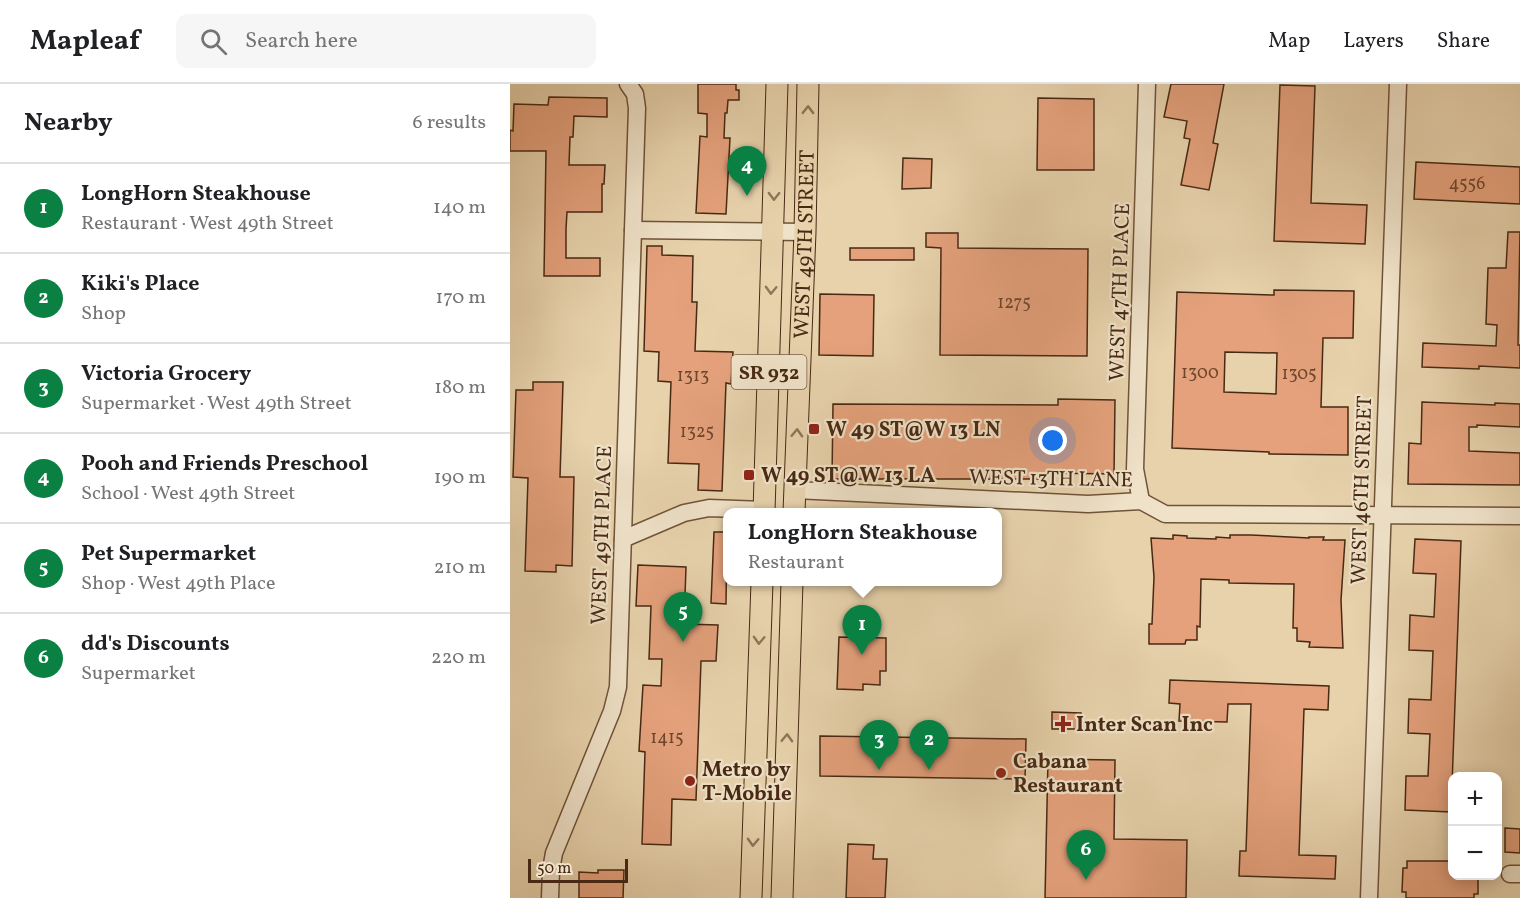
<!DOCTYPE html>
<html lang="en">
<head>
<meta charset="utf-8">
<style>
  body { margin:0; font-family:Vollkorn,serif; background:#f6f6f6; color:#202124 }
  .controls { position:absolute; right:18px; bottom:18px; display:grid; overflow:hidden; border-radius:12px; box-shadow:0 3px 15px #0003 }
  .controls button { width:54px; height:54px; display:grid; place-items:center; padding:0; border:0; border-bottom:2px solid #e0e0e0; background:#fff; color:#202124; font:30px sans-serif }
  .scale { position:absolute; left:18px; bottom:15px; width:100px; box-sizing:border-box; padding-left:6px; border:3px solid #482913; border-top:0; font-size:16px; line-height:21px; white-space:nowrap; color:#482913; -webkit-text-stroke:4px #efe2c9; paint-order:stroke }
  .you { position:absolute; left:543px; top:357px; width:21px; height:21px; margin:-15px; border:4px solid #fff; border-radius:50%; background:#1a73e8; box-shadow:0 0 0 9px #1a73e833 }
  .badge { display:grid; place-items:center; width:39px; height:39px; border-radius:50%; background:#0b8043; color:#fff; font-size:20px; font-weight:700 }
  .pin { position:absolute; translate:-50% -50px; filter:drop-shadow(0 2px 3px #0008) }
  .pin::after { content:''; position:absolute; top:32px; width:21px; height:18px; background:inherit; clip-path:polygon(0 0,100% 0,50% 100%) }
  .popup { position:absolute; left:213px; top:424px; width:279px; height:78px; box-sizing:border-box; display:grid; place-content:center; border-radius:12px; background:#fff; filter:drop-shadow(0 2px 4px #0005); font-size:20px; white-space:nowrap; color:#757577 }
  .popup b { font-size:22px; color:#202124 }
  .popup::after { content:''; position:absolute; left:50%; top:100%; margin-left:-12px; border:12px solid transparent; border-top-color:#fff }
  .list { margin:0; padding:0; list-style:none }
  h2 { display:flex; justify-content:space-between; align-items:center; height:78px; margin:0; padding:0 24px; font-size:26px }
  h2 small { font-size:20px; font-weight:400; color:#757577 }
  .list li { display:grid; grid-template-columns:39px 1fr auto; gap:18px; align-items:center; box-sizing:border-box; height:90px; padding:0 24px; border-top:2px solid #e0e0e0 }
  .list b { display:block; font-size:22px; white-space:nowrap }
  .list p { margin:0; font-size:20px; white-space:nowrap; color:#757577 }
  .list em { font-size:20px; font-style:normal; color:#757577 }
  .icon { flex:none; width:33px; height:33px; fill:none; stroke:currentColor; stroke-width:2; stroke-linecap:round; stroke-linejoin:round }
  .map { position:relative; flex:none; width:1010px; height:814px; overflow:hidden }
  header { display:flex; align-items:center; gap:36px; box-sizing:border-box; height:84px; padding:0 30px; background:#fff; border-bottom:2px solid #e0e0e0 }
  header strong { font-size:28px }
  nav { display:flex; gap:33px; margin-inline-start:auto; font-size:21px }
  .search { width:420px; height:54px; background:#f6f6f6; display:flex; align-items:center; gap:15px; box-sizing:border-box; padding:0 21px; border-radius:12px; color:#757577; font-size:22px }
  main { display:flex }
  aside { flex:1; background:#fff }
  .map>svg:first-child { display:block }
</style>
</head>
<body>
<header>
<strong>Mapleaf</strong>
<div class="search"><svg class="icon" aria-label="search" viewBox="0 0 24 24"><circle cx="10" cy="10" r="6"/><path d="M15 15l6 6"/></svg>Search here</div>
<nav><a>Map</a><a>Layers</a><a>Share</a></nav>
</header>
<main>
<aside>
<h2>Nearby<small>6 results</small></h2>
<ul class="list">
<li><span class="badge">1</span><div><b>LongHorn Steakhouse</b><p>Restaurant · West 49th Street</p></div><em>140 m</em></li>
<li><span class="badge">2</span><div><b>Kiki's Place</b><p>Shop</p></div><em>170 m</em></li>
<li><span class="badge">3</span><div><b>Victoria Grocery</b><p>Supermarket · West 49th Street</p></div><em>180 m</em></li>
<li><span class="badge">4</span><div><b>Pooh and Friends Preschool</b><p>School · West 49th Street</p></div><em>190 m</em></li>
<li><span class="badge">5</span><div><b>Pet Supermarket</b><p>Shop · West 49th Place</p></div><em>210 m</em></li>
<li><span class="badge">6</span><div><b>dd's Discounts</b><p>Supermarket</p></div><em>220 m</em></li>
</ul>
</aside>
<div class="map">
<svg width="1010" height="814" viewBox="0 0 1010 814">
  <rect width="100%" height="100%" fill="#e7d2ac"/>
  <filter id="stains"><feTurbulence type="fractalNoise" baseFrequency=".00333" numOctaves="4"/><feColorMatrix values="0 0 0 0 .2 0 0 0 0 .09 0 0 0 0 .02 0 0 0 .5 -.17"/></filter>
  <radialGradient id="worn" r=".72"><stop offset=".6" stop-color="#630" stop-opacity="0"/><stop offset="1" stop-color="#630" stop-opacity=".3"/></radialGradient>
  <g fill="#e4a17c" stroke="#482913" stroke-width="1.5" fill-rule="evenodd">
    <polygon points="188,0 226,0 226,6 229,6 229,16 218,16 217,29 215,29 214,54 220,54 216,130 186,129 190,52 197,53 197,30 188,29"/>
    <polygon points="661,0 714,0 703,59 708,60 699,106 671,101 680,55 674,54 677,37 654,33"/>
    <polygon points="770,1 805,2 801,119 857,121 855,160 764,157"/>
    <polygon points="39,13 97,14 97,33 64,32 63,53 60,53 59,81 95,81 94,100 92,100 92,128 57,128 56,145 56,174 90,174 90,192 34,192 36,67 0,67 0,46 3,47 4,20 38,21"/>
    <polygon points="528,14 584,15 584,86 527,86"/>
    <polygon points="393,74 422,75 421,104 392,105"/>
    <polygon points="906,78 1010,83 1010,120 904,115"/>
    <polygon points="998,148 1010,148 1008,261 1010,261 1010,284 969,282 969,285 912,283 913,259 986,262 987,241 976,240 978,184 996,184"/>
    <polygon points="416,149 448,149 448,164 578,165 577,272 430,271 431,164 416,163"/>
    <polygon points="137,162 152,162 152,171 183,172 182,218 187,218 185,267 223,268 221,300 216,299 212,407 188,406 189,380 158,379 161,298 148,297 149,268 134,267"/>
    <rect x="340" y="164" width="64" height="12"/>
    <path d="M764 206 844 207 843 254H813L811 323H838V371L759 370V368L662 364 667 208 764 211ZM715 268 767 269 766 310 714 308Z"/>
    <polygon points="310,210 364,211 363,272 309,271"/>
    <polygon points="23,298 53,298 50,393 64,393 62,482 46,481 46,488 15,487 18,394 3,393 6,306 23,306"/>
    <polygon points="548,315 605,316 604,390 535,389 535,395 322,395 323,320 548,321"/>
    <polygon points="912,318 985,321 985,319 1010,320 1010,343 967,341 967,343 959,343 959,367 1010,369 1010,401 898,400 899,359 911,360"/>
    <polygon points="204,448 217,448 216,520 201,519"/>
    <polygon points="663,451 677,452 677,454 706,455 706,453 720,454 720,451 741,451 799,454 799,453 814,453 813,456 835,456 831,516 833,564 799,563 800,558 787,557 787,544 783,544 784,500 719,499 719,496 691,495 690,543 687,542 687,556 676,556 675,560 639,560 639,540 642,540 644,493 641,454 663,455"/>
    <polygon points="905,455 951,457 941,728 895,726 896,692 918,692 920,650 898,649 899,615 921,616 923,567 899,566 900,531 924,533 926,490 903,489"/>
    <polygon points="128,481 176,483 174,540 208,541 206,577 191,577 186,716 162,715 161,761 132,760 135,668 129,667 133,601 151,602 152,575 139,575 141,522 126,522"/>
    <polygon points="329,553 376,554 376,587 370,587 370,601 353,600 353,606 327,605"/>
    <polygon points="660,596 819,602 818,626 794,625 789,771 826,772 825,795 729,792 730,767 736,767 741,620 718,620 717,638 669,637 670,620 659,619"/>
    <polygon points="542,628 571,629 570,645 542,645"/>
    <polygon points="310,652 516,655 515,695 310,692"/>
    <polygon points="538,675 605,676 604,755 677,756 676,814 535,814"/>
    <polygon points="995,744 1010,745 1010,769 995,768"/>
    <polygon points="338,760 364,761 363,775 377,775 375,814 336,814"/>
    <polygon points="897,777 940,777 942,779 942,792 968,792 968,810 964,810 964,814 896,814 896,808 892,808 893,784 897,784"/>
    <polygon points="88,786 114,786 113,814 69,814 69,788 88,789"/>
  </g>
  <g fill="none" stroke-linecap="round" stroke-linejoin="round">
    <g stroke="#705339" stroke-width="19">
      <g id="minor">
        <polyline points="123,146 295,148"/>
        <polyline points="285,406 578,420 631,417 655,430 1010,432"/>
        <polyline points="631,417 625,385 637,0"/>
        <polyline points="113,455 174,429 199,424 254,426"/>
        <polyline points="1000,790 1010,790"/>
        <polyline points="40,814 41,786 44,769 102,627 108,603 127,24 125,10 118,0"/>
        <polyline points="859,814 888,0"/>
      </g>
    </g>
    <g stroke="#482913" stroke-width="23">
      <g id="major">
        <polyline points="254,428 267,0"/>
        <path id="s1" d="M284 428 295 148 298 0"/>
        <polyline points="241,814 252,498"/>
        <polyline points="272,814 282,498"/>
      </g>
    </g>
    <use href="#minor" stroke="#efe2c9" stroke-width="16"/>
    <use href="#major" stroke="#e7d2ac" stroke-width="21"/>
  </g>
  <defs><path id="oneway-chevron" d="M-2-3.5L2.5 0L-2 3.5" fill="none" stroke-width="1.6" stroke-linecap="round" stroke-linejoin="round" transform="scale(1.5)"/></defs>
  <g stroke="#907558">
    <use href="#oneway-chevron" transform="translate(298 26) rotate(-89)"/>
    <use href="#oneway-chevron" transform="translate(264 112) rotate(91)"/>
    <use href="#oneway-chevron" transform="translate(261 206) rotate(92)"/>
    <use href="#oneway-chevron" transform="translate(287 349) rotate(-88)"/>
    <use href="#oneway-chevron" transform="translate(249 556) rotate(92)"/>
    <use href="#oneway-chevron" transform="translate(277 654) rotate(-88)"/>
    <use href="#oneway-chevron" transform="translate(243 758) rotate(92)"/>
  </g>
  <g fill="#8f2418" stroke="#efe2c9" stroke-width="2">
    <rect x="298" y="339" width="12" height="12" rx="3"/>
    <rect x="233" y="385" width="12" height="12" rx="3"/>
    <path d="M550 631h6v6h6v6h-6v6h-6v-6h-6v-6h6z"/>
    <circle cx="491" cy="689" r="6"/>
    <circle cx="180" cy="697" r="6"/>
  </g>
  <g text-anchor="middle" stroke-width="4.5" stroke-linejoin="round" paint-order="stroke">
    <g font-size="18" fill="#6f472d">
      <text x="957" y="105">4556</text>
      <text x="504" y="224">1275</text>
      <text x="690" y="294">1300</text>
      <text x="789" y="295">1305</text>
      <text x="183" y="297">1313</text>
      <text x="187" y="353">1325</text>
      <text x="157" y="659">1415</text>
    </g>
    <rect fill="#efe2c9" stroke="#7a604a" stroke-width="1.5" x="221.5" y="271" width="75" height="34" rx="4.5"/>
    <g font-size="20" font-weight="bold" fill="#482913">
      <text x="259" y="295">SR 932</text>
    </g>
    <g font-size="21" fill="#482913" stroke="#efe2c9">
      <text dy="7" stroke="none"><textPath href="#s1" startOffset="268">WEST 49TH STREET</textPath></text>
      <text transform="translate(609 208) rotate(-88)" y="7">WEST 47TH PLACE</text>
      <text transform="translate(541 394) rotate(1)" y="7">WEST 13TH LANE</text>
      <text transform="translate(851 406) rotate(-88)" y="7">WEST 46TH STREET</text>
      <text transform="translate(91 451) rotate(-88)" y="7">WEST 49TH PLACE</text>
    </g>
    <g font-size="21" font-weight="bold" fill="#482913" stroke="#efe2c9" text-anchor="start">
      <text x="316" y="352">W 49 ST@W 13 LN</text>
      <text x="251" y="398">W 49 ST@W 13 LA</text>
      <text x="566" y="647">Inter Scan Inc</text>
      <text x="503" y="684">Cabana<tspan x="503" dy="24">Restaurant</tspan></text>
      <text x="192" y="692">Metro by<tspan x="192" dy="24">T-Mobile</tspan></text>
    </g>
  </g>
  <rect width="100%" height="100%" filter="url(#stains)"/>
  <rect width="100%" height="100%" fill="url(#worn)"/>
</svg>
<div class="controls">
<button>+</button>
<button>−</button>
</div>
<div class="scale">50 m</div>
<div class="you"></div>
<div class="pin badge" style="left:352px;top:571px">1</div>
<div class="popup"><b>LongHorn Steakhouse</b>Restaurant</div>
<div class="pin badge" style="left:419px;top:686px">2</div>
<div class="pin badge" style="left:369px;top:686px">3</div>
<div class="pin badge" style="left:237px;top:112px">4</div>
<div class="pin badge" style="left:173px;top:558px">5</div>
<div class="pin badge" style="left:576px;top:796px">6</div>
</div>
</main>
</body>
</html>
